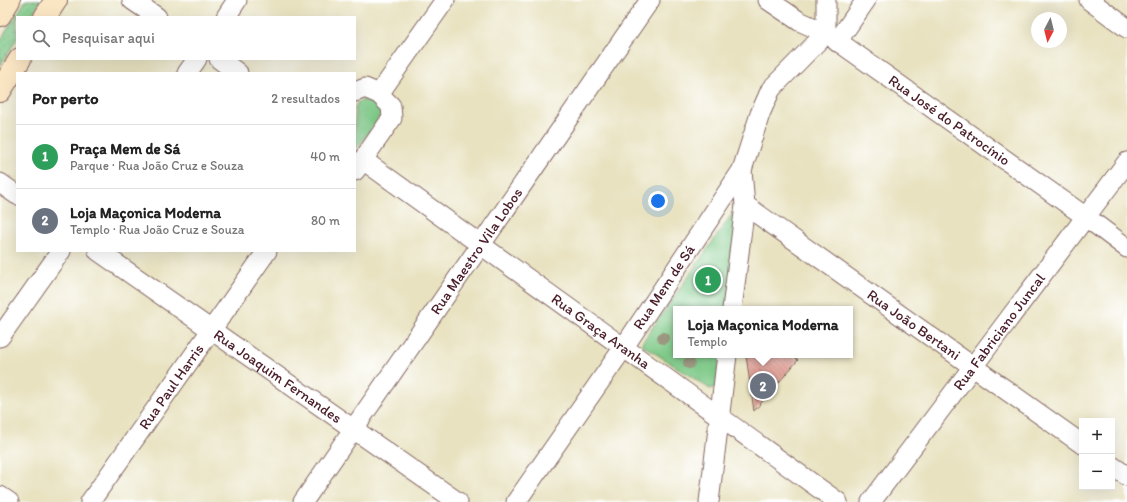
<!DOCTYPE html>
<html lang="pt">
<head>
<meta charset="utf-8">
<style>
  body { margin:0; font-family:Itim,sans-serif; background:#f2f2f2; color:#222 }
  .controls { position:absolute; right:12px; bottom:12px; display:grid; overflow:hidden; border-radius:0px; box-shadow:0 4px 16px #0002 }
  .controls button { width:36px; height:36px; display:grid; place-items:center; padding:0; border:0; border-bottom:1px solid #e0e0e0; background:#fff; color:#222; font:20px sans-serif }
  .compass { position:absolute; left:1031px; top:12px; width:36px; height:36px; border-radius:50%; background:#fff; box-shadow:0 4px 16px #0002; rotate:187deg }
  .you { position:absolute; left:658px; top:201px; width:14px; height:14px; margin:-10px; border:3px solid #fff; border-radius:50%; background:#1a73e8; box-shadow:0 0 0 6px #1a73e833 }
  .badge { display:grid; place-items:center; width:26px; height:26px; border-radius:50%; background:#ea580c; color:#fff; font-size:13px; font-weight:700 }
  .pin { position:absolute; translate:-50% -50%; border:2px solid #fff; box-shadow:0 1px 4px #0006 }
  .popup { position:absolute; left:673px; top:306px; width:180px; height:52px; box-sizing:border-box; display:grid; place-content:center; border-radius:0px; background:#fff; filter:drop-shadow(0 1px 3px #0005); font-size:13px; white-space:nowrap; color:#767676 }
  .popup b { font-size:15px; color:#222 }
  .popup::after { content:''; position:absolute; left:50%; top:100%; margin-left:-8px; border:8px solid transparent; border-top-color:#fff }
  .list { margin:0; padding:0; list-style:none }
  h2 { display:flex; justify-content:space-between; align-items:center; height:52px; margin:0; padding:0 16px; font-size:17px }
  h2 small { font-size:13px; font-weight:400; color:#767676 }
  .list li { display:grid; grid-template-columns:26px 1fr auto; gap:12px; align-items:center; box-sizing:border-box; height:64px; padding:0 16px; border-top:1px solid #e0e0e0 }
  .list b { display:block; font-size:15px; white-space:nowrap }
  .list p { margin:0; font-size:13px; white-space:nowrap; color:#767676 }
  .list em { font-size:13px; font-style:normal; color:#767676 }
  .icon { flex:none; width:22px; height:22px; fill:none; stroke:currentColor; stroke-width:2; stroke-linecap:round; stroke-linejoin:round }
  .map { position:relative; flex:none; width:1127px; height:502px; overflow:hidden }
  .search { position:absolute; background:#fff; box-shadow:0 4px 16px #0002; left:16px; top:16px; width:340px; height:44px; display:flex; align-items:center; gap:10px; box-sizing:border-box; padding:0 14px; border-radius:0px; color:#767676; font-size:15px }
  .panel { position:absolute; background:#fff; box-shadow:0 4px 16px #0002; left:16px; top:72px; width:340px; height:180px; border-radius:0px }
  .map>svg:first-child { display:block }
</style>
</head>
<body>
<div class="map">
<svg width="1127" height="502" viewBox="0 0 1127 502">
  <defs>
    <pattern id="grass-dots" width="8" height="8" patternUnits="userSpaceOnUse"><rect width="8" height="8" fill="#7dc886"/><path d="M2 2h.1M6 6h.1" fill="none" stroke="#6eab74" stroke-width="1.8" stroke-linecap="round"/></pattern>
    <pattern id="building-back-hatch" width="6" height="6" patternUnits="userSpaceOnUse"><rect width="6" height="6" fill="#e1a298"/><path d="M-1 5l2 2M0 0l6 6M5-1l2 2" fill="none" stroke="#b8837c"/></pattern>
  </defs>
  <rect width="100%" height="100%" fill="#fff"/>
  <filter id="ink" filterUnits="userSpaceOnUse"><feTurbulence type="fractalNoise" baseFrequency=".025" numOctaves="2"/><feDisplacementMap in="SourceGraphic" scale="8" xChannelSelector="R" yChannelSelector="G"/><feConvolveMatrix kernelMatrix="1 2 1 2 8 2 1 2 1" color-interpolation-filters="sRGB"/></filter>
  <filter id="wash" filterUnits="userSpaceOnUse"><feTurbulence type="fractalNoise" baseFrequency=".012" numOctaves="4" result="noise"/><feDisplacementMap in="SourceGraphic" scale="16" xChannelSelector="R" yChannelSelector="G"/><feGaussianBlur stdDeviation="0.9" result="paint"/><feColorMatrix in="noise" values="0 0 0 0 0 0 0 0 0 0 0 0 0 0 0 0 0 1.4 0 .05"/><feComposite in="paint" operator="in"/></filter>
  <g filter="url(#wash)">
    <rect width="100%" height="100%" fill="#e8e2c0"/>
    <polygon fill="url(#grass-dots)" stroke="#647458" points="26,0 41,0 30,17 17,17 17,39 0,66 0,41"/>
    <g fill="#7dc886" stroke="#647458">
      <path d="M364 100C371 103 380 107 381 115L355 151V107L358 102Z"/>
      <polygon points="732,214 739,216 727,309 676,309 676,355 720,355 716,387 710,389 641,344"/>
    </g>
    <g id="blocks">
      <polygon fill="url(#building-back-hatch)" points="746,355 792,355 798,360 754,411"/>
    </g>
  </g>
  <g filter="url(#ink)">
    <use href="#blocks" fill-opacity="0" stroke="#81635f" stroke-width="1"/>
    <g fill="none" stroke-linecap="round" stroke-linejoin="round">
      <g stroke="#81635f" stroke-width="21">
        <g id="street">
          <polyline points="132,0 157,17"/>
          <path id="s1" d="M768 0 799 21 826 33 1086 217 1127 248"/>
          <polyline points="1089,0 1127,28"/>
          <polyline points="226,17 237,0"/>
          <polyline points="837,42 866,0"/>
          <polyline points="219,59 238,73"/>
          <polyline points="187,73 197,59"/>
          <polyline points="355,92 365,88 379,94 391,106 392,118 355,171"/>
          <polyline points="379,94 445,0"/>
          <path id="s2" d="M363 160 838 502"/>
          <polyline points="0,183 17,195"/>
          <path id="s3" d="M745 205 1082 444"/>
          <path id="s4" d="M98 251 458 502"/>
          <polyline points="732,309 745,205 742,170 760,114 771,89 826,33 826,0"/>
          <polyline points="0,337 61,251"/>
          <polyline points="1112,466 1127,476"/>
          <polyline points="0,496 9,502"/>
          <path id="s5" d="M90 502 267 251"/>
          <path id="s6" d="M303 502 650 0"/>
          <path id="s7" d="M516 502 624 347 742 170"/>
          <polyline points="709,502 727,355"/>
          <path id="s8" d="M871 502 1127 162"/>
        </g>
      </g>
      <g stroke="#81635f" stroke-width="24">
        <g id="secondary">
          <polyline points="0,15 9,0"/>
          <polyline points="45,17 56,0"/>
          <polyline points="0,91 20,59"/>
        </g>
      </g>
      <use href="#street" stroke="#fff" stroke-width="19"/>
      <use href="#secondary" stroke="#fbe6c4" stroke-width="22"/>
    </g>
    <g fill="#9b9780">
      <circle cx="663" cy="338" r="6"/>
      <circle cx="689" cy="363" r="6"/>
    </g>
  </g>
  <g text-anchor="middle" stroke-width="3" stroke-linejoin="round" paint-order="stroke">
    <g font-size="15" fill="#4a1f2b" stroke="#fff">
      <text dy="5" stroke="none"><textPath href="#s1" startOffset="218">Rua José do Patrocínio</textPath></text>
      <text dy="5" stroke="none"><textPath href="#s6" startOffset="305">Rua Maestro Vila Lobos</textPath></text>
      <text dy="5" stroke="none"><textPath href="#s7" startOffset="261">Rua Mem de Sá</textPath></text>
      <text dy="5" stroke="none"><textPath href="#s3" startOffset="207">Rua João Bertani</textPath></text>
      <text dy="5" stroke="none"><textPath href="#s2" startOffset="293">Rua Graça Aranha</textPath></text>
      <text dy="5" stroke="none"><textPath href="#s8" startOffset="213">Rua Fabriciano Juncal</textPath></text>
      <text dy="5" stroke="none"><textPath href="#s4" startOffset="219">Rua Joaquim Fernandes</textPath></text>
      <text dy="5" stroke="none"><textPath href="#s5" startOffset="141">Rua Paul Harris</textPath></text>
    </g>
  </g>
</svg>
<div class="controls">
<button>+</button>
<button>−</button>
</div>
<svg class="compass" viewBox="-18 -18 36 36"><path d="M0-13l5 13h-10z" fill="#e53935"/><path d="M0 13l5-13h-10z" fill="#767676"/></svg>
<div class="you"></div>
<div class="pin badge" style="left:708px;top:280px;background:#2e9e5b">1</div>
<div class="pin badge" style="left:763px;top:386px;background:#6b7280">2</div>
<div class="popup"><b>Loja Maçonica Moderna</b>Templo</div>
<div class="search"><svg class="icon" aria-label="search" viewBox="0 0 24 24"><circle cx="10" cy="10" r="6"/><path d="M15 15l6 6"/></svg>Pesquisar aqui</div>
<section class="panel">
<h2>Por perto<small>2 resultados</small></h2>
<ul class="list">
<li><span class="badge" style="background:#2e9e5b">1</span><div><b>Praça Mem de Sá</b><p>Parque · Rua João Cruz e Souza</p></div><em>40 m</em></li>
<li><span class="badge" style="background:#6b7280">2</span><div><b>Loja Maçonica Moderna</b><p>Templo · Rua João Cruz e Souza</p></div><em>80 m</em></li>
</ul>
</section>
</div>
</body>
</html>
